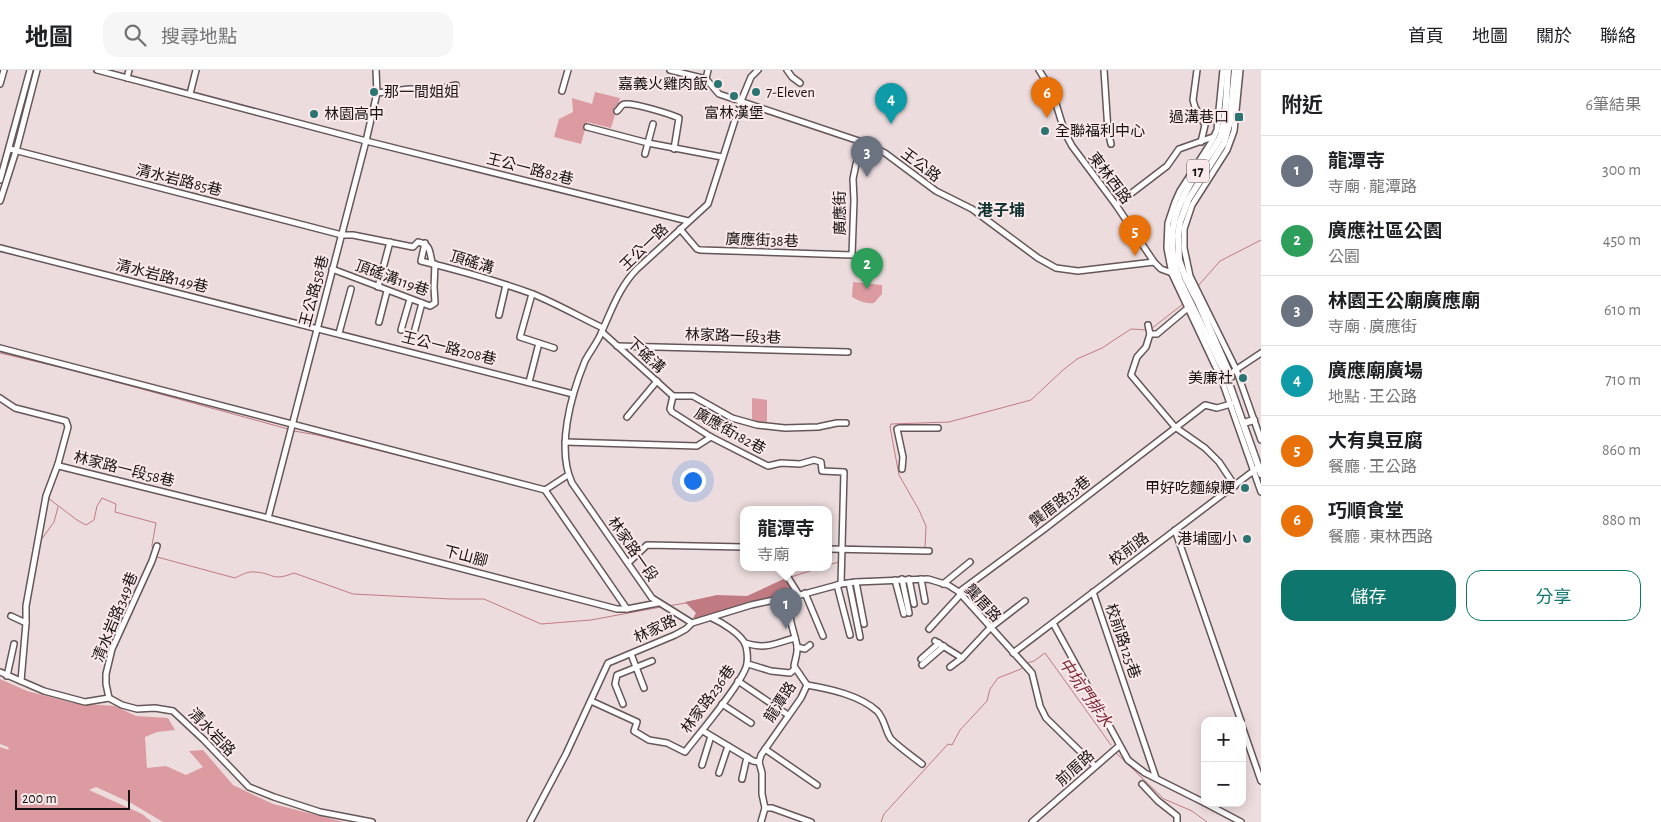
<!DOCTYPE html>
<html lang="zh-TW">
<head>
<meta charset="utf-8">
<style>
  body { margin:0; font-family:"Alegreya Sans","Noto Sans TC",sans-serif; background:#f6f6f6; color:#202124 }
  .controls { position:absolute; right:15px; bottom:15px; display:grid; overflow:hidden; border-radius:10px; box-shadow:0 2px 12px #0003 }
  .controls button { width:45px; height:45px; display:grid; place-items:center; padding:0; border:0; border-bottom:1px solid #e0e0e0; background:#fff; color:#202124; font:25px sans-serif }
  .scale { position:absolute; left:15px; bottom:12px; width:115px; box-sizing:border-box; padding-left:5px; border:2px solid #181213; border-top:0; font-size:14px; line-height:18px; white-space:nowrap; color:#181213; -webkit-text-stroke:4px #fae9ea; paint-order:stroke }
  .you { position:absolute; left:692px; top:410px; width:18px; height:18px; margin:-12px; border:4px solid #fff; border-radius:50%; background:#1a73e8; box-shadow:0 0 0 8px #1a73e833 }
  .badge { display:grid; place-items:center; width:32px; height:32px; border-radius:50%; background:#0f766e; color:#fff; font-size:16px; font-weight:700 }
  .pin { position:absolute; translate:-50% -41px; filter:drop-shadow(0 1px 2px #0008) }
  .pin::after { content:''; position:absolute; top:26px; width:18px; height:15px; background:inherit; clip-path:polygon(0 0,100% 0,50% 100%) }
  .popup { position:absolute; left:740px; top:436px; width:92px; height:65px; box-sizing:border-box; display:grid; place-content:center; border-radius:10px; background:#fff; filter:drop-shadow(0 1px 4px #0005); font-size:16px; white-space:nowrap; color:#757577 }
  .popup b { font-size:19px; color:#202124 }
  .popup::after { content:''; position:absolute; left:50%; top:100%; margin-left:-10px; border:10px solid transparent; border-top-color:#fff }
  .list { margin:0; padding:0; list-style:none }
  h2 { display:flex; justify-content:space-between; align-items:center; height:65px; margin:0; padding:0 20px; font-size:21px }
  h2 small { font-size:16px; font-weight:400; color:#757577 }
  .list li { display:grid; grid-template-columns:32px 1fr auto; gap:15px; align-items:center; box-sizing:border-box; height:70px; padding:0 20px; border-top:1px solid #e0e0e0 }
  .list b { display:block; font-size:19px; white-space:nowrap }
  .list p { margin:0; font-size:16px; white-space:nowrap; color:#757577 }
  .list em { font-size:16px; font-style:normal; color:#757577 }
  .actions { display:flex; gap:10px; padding:15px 20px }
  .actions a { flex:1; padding:11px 0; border:1px solid #0f766e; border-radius:15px; text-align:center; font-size:18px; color:#0f766e }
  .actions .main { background:#0f766e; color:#fff }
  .icon { flex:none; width:28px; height:28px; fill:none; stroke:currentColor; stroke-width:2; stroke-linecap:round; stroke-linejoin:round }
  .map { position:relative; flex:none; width:1261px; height:752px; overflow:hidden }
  header { display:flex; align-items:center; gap:30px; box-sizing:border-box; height:70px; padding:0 25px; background:#fff; border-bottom:1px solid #e0e0e0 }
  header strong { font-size:24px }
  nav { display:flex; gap:28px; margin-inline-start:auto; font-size:18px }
  .search { width:350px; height:45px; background:#f6f6f6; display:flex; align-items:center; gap:12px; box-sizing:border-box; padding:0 18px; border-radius:15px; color:#757577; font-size:19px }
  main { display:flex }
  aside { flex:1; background:#fff }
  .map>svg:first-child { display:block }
</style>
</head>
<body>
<header>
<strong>地圖</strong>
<div class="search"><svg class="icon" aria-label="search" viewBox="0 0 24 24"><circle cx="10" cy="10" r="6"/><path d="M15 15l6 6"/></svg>搜尋地點</div>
<nav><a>首頁</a><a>地圖</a><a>關於</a><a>聯絡</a></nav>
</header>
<main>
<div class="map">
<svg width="1261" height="752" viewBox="0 0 1261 752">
  <rect width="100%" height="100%" fill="#eddcdd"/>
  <g fill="#dc9ba1">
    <polygon points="595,22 620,28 611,58 587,52 581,74 554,67 559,49 573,42 572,28 592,34"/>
    <path d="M853 212 882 215V224L874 233C866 234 859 231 852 227Z"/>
    <polygon points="752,328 767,330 767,353 752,351"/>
    <polygon points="0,609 27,621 73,633 115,636 136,646 168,648 175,660 157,662 145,667 147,698 166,696 186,705 203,697 189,681 203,680 233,715 273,734 344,752 163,752 131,733 96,717 89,720 142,744 152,752 0,752 0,677 9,680 8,677 0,674"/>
  </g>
  <polygon fill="#c07b82" points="786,508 797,523 752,533 702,548 693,548 696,543 685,532 717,525 747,526"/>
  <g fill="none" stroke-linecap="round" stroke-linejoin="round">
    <g stroke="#c07b82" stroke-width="1">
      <polyline points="1198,216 1220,191 1261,170"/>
      <polyline points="1151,259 1183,234"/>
      <polyline points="0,283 76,301 288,359"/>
      <polyline points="294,361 317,365 540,421"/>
      <polyline points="48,428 77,450 86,455 94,450 97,436 102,428 116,434 115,442 156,453 152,475 153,482"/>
      <polyline points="41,470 54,452 58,437"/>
      <polyline points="845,476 925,478 926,456 919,440 899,405 890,357 891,354 949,352 1031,330 1063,300 1077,289 1102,278 1131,259 1147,260"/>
      <path d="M157 487 235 508C241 505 248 501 255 502 274 503 271 512 294 503L353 524 451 529H484L541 554 591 550 661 537"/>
      <polyline points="828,495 839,492 839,482"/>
      <polyline points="791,507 819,498"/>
      <polyline points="668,536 686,533"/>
      <polyline points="1027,593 1034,591 1045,583 1111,675"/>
      <polyline points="1116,683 1164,729 1192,741 1207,752"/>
      <polyline points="881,752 884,744 948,674 952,675 960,660 987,631 990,619 998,608 1021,599 1024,596"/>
    </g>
    <g stroke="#655658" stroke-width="8">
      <g id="minor">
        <polyline points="97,0 366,71 688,151"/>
        <polyline points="670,0 706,9 719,24 865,73 885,83 936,121 972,139 1038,188 1056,198 1078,201 1154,192"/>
        <polyline points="787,0 792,7 800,13"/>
        <polyline points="1039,0 1052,21 1065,63 1072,76 1116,135 1154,192 1161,199 1172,203"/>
        <polyline points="1104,0 1108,61 1111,74"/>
        <polyline points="1197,0 1193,30 1195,37 1205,55 1201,72"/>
        <polyline points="1223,0 1217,60 1212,71 1180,121 1175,132 1168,153 1167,178 1172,204 1221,308 1261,422"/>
        <polyline points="1240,0 1234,61 1227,80 1192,135 1184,159 1184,178 1190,206 1236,299 1261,370"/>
        <polyline points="127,8 129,0"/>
        <polyline points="706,9 708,0"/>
        <polyline points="0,14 4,0"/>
        <polyline points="562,21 568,0"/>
        <polyline points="377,23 409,19 435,20 456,15"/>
        <polyline points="190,24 196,0"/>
        <path d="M617 41C620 39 621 34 625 34 635 33 670 44 679 48L674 79"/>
        <polyline points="587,57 648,73 722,87"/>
        <path d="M10 79 342 165H353L413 177 418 172C431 175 429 180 432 192"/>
        <polyline points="645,84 653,54"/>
        <polyline points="0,110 30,0"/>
        <polyline points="0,131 16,81 37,0"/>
        <polyline points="1116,135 1167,96 1179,79 1213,67"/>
        <polyline points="680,159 697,179 700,180 852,185 854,130 853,109 856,94 865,73"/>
        <path d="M425 173 421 191C458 200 497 211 533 224 557 234 580 247 603 258"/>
        <polyline points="0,178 573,324"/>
        <polyline points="332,199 430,236 435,233 434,217 435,194"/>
        <polyline points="378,217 390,172"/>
        <polyline points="532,224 520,267 554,278"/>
        <polyline points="1189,237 1157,264 1150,264 1146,277 1137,287 1131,305 1175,357 1205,378 1219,392 1235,416"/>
        <polyline points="499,245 506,215"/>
        <polyline points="379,252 387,221"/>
        <polyline points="1148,255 1150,264"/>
        <polyline points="401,260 410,229"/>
        <polyline points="602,262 673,326"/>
        <polyline points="339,263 351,219"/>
        <polyline points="414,263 422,233"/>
        <polyline points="617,276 848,282"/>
        <polyline points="0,278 545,420 568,405"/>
        <polyline points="1234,301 1261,283"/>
        <polyline points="529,312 539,273"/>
        <polyline points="673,326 670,339 672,342 711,367 768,396 781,393 800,394 814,390 821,392 822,401 844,402 841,514"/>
        <polyline points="673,326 693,326 732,348 757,355 785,358 818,357 837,353 846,353"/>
        <polyline points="0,328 15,338 66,351 68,357 58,394 59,396 268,448 617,539 627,539 658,533"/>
        <polyline points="627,347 657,311"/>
        <polyline points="565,372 697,376 711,367"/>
        <polyline points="902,399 903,387 897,359 899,358 938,358"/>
        <polyline points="545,420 627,539"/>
        <polyline points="268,448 366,71 377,23 376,0"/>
        <polyline points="1175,460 1241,651"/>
        <polyline points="828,479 929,481"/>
        <polyline points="628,493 647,475 744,477"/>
        <polyline points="782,498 799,525"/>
        <polyline points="902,509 909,543"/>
        <polyline points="909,509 914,534"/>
        <polyline points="921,509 925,531"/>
        <polyline points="895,510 904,544"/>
        <polyline points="856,512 864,554"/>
        <polyline points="849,513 860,567"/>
        <polyline points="943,514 970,492"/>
        <polyline points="837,515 850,565"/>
        <polyline points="959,522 1043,460 1205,335 1217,338 1231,334"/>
        <polyline points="1093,522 1156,708"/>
        <polyline points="805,523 823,566"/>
        <path d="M793 527C785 544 794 559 797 576 798 582 795 590 794 596L807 615"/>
        <polyline points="11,546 26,553"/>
        <path d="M692 553 652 528 572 413C556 378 571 325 585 291 590 281 598 272 602 261 612 239 620 216 637 199L708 134 741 31 751 7 758 0"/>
        <polyline points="1053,553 1128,690 1145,703 1205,733"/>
        <polyline points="929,559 961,524"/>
        <polyline points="935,571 962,588"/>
        <path d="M745 573C768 580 774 573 795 568"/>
        <polyline points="797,577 805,579 810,575"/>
        <polyline points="1013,583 1256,399"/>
        <polyline points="631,584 644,618"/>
        <polyline points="921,589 939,573"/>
        <polyline points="748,594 771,601 790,603 795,599"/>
        <polyline points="922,595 944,576"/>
        <polyline points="950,597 962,588 990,558 1025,531"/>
        <polyline points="0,602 44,621 85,632 109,628 122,635 137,639 155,638 173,641 204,670 249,717 274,727 320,742 372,752"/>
        <polyline points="7,606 14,574"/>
        <polyline points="21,611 26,553 26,536 46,426 58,394"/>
        <polyline points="738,611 788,645"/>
        <path d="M807 615C830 619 859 625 877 641 885 649 885 661 891 669 900 678 912 686 922 694"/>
        <polyline points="109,628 106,614 106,604 112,579 152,491 157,476"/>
        <path d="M591 631 637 652 634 661 649 670 667 673 685 682C697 666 746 609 747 593 748 588 747 578 745 574 741 564 721 552 712 548"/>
        <polyline points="623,634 615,614 617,605 652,591"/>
        <polyline points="722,634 751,653"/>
        <polyline points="1242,656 1261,711"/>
        <polyline points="703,661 753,691 759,692"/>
        <polyline points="765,679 817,715"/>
        <polyline points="702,695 711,666"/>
        <polyline points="719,703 728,676"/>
        <polyline points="742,709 747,687"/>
        <polyline points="1142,714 1158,731 1177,746 1177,752"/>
        <polyline points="1205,733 1241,752"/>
        <polyline points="765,738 772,738 811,752"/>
        <polyline points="530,752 566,684 608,593 675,565 686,559 692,553 751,535 774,530 793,527 841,514 856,512 928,509 948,515 959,522 1032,603 1040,636 1046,648 1095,696"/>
        <polyline points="761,752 765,738 762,724 762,703 759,692 761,685 801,628 807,615"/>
        <polyline points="1032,752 1119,676"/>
      </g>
    </g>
    <g stroke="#655658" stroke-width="9">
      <g id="major">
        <path d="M1228 0C1226 21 1227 45 1221 65 1217 76 1208 86 1202 95 1176 134 1162 164 1180 211L1226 305 1261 404"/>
        <polyline points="1231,307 1198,232 1186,209 1179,190 1178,165 1180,152 1188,130 1224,73 1230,51 1235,0"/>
        <polyline points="1247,352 1254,350"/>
      </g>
    </g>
    <use href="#minor" stroke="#fff" stroke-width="5"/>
    <use href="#major" stroke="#fff" stroke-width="6"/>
  </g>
  <g fill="#2a7472" stroke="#fae9ea" stroke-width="2">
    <circle cx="718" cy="14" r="5"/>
    <circle cx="374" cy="22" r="5"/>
    <circle cx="756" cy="22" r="5"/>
    <circle cx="734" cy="26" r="5"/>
    <circle cx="314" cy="44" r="5"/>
    <rect x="1234" y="42" width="10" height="10" rx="2.5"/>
    <circle cx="1045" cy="61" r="5"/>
    <circle cx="1243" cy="308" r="5"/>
    <circle cx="1245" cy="418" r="5"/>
    <circle cx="1247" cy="469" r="5"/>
  </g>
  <g text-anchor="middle" stroke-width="4" stroke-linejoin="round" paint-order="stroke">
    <rect fill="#fae9ea" stroke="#5c5254" stroke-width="1" x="1187" y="89.5" width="22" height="23" rx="4"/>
    <g font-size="14" font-weight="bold" fill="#181213">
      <text x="1198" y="106">17</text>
    </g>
    <g font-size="15" fill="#181213" stroke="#fae9ea" text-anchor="end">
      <text x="708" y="19">嘉義火雞肉飯</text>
      <text x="384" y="27" text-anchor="start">那一間姐姐</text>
      <text x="766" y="27" text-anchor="start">7-Eleven</text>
      <text x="734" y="48" text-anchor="middle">富林漢堡</text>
      <text x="324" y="49" text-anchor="start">林園高中</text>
      <text x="1229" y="52">過溝巷口</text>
      <text x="1055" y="66" text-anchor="start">全聯福利中心</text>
      <text x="1233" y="313">美廉社</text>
      <text x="1235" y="423">甲好吃麵線粳</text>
      <text x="1237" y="474">港埔國小</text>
    </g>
    <g font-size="15" fill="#181213" stroke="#fae9ea">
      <text transform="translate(921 95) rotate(37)" y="5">王公路</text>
      <text transform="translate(530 99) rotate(14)" y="5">王公一路82巷</text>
      <text transform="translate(1110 108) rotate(53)" y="5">東林西路</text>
      <text transform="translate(179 110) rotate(14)" y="5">清水岩路85巷</text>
      <text transform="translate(840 143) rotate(-90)" y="5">廣應街</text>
      <text transform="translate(762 170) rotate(2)" y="5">廣應街38巷</text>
      <text transform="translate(644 177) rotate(-44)" y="5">王公一路</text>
      <text transform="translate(472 192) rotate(17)" y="5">頂磘溝</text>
      <text transform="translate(162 206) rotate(14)" y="5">清水岩路149巷</text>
      <text transform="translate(392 208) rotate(20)" y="5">頂磘溝119巷</text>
      <text transform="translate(314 221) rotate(-75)" y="5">王公路58巷</text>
      <text transform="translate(733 266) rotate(2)" y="5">林家路一段3巷</text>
      <text transform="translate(449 278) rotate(14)" y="5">王公一路208巷</text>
      <text transform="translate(646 285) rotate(42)" y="5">下磘溝</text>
      <text transform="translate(730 361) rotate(29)" y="5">廣應街182巷</text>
      <text transform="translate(124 399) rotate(14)" y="5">林家路一段58巷</text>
      <text transform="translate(1060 431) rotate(-38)" y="5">龔厝路33巷</text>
      <text transform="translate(633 479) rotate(55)" y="5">林家路一段</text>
      <text transform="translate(1129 479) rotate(-37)" y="5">校前路</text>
      <text transform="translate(466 486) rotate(14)" y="5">下山腳</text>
      <text transform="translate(983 533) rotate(47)" y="5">龔厝路</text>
      <text transform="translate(115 547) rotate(-68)" y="5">清水岩路349巷</text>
      <text transform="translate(655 559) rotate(-25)" y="5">林家路</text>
      <text transform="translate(1123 571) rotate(71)" y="5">校前路125巷</text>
      <text transform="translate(708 629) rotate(-54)" y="5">林家路236巷</text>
      <text transform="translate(780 632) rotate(-57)" y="5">龍潭路</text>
      <text transform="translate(212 662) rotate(46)" y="5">清水岩路</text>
      <text transform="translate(1075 698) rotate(-42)" y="5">前厝路</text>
    </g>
    <g font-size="16" font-weight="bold" fill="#103332" stroke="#fae9ea">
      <text x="1001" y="146">港子埔</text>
    </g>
    <g font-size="16" font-style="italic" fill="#7b2737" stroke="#fae9ea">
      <text transform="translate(1086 622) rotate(55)" y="6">中坑門排水</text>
    </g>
  </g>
</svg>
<div class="controls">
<button>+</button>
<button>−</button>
</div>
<div class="scale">200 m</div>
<div class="you"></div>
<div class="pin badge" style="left:786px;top:559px;background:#6b7280">1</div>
<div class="popup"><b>龍潭寺</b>寺廟</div>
<div class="pin badge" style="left:867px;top:219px;background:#2e9e5b">2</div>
<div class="pin badge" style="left:867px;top:107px;background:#6b7280">3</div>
<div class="pin badge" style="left:891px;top:54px;background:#0f9aa8">4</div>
<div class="pin badge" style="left:1135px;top:186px;background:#e8710a">5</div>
<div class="pin badge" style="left:1047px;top:48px;background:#e8710a">6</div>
</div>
<aside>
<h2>附近<small>6筆結果</small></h2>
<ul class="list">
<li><span class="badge" style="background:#6b7280">1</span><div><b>龍潭寺</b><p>寺廟 · 龍潭路</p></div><em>300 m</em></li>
<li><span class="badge" style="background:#2e9e5b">2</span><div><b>廣應社區公園</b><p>公園</p></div><em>450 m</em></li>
<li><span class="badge" style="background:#6b7280">3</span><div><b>林園王公廟廣應廟</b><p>寺廟 · 廣應街</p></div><em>610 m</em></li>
<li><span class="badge" style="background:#0f9aa8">4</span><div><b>廣應廟廣場</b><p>地點 · 王公路</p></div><em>710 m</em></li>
<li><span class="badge" style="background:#e8710a">5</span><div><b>大有臭豆腐</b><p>餐廳 · 王公路</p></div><em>860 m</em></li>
<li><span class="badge" style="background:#e8710a">6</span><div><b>巧順食堂</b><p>餐廳 · 東林西路</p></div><em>880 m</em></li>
</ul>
<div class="actions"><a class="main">儲存</a><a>分享</a></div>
</aside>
</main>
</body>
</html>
